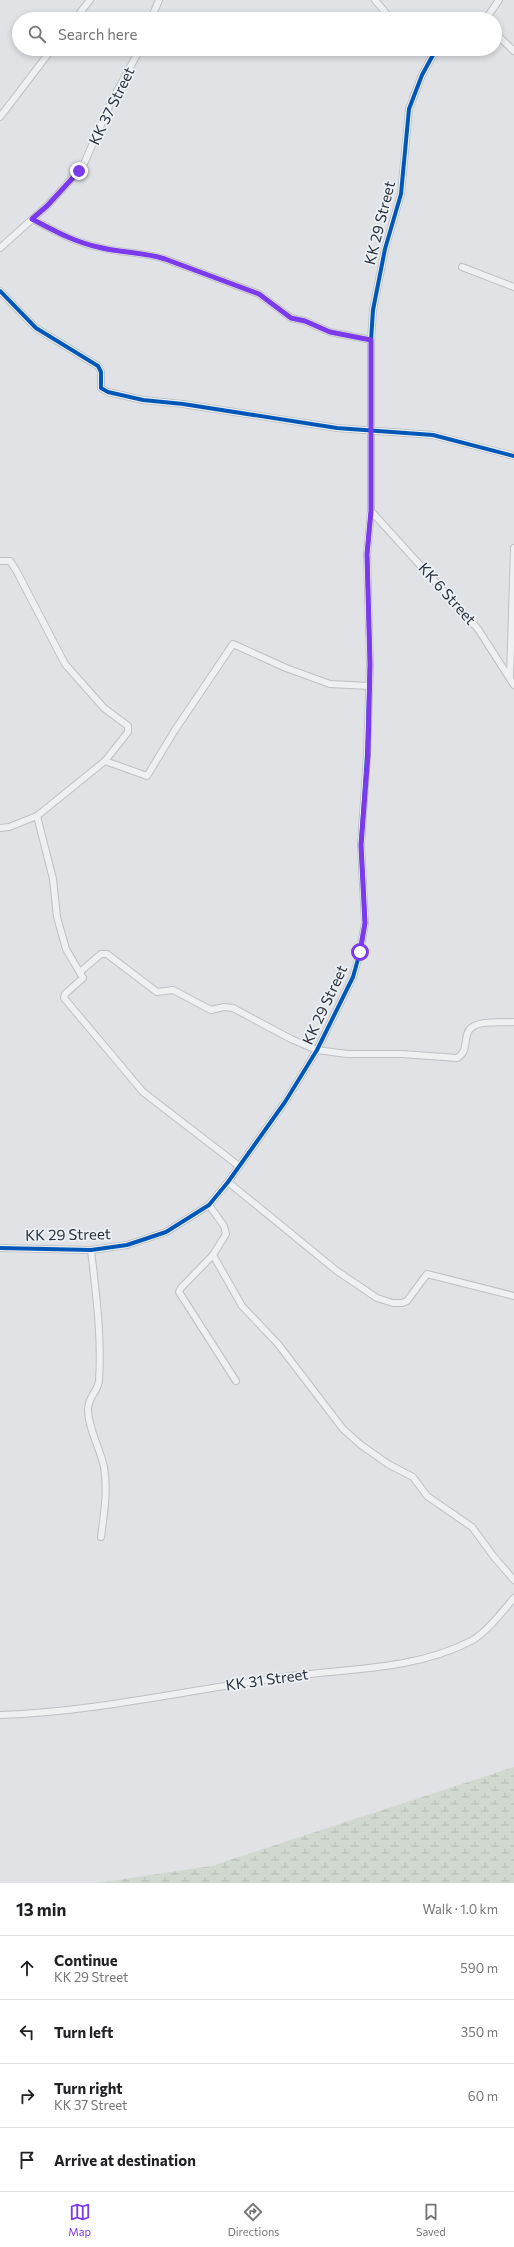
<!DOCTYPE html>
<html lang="en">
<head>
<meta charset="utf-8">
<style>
  body { margin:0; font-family:Commissioner,sans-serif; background:#f2f2f2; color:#202124 }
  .stop { position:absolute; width:12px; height:12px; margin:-9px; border:3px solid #7c3aed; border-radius:50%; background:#fff }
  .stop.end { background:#7c3aed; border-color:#fff; box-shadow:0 1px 4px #0008 }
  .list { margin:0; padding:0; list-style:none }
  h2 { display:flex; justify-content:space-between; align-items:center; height:52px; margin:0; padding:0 16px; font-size:17px }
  h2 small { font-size:13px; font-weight:400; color:#757577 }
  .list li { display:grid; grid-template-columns:26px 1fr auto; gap:12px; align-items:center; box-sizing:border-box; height:64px; padding:0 16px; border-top:1px solid #e0e0e0 }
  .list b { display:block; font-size:15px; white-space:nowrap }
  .list p { margin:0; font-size:13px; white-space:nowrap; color:#757577 }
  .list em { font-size:13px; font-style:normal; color:#757577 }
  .icon { flex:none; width:22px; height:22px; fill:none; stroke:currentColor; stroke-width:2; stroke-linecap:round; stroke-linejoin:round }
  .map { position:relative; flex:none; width:514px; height:1883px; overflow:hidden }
  .search { position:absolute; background:#fff; box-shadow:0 2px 6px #0003; left:12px; right:12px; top:12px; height:44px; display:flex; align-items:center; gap:10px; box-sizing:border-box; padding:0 14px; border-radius:22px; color:#757577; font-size:15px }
  .sheet { height:308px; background:#fff }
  nav { display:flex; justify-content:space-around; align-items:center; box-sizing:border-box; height:56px; border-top:1px solid #e0e0e0; background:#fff; font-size:11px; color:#757577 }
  nav a { display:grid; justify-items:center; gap:2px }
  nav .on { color:#7c3aed }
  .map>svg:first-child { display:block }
</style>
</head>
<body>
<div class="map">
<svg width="514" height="1883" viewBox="0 0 514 1883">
  <defs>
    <pattern id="wetland-marsh" width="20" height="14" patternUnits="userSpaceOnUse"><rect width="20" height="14" fill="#d1d8d0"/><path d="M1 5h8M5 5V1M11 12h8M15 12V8" fill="none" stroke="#b3bab4"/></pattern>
  </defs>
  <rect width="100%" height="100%" fill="#e0e2e5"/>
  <polygon fill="url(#wetland-marsh)" points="514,1767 514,1883 97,1883 211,1866"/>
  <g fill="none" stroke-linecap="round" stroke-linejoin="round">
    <g stroke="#bec0c3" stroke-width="8">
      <g id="minor">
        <polyline points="375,0 391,19"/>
        <polyline points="75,19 90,0"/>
        <polyline points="151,19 159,0"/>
        <polyline points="486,19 499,0"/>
        <polyline points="495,33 514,51"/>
        <polyline points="426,49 433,55"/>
        <polyline points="0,117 52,49"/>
        <path d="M32 219C53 230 74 242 98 247 120 253 143 252 165 259L259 294 291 318 305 321 330 332 371 340"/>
        <polyline points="0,248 47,206 83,166 110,104 140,49"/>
        <polyline points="462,267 514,287"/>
        <polyline points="0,291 36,328 98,366 101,372 101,388 108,392 143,400 183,404 337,428 433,435 514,456"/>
        <polyline points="371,511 478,629 514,685"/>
        <polyline points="0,561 10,561 16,570 65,664 104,708 128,726 128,732 105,761 37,816 9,827 0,828"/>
        <polyline points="510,678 514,548"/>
        <polyline points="105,761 147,776 175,730 233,644 286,668 330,684 369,686"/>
        <polyline points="37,816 53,879 57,917 66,949 83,978 65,994 64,998 143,1092 239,1166"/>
        <path d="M80 972 101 954H107L157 992 173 990 211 1010 224 1007 233 1008 291 1039 317 1050 347 1054H402L457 1058C470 1051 462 1036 471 1028 480 1020 502 1023 514 1022"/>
        <polyline points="228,1182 337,1271 377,1298 393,1303 402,1303 407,1301 427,1274 514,1296"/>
        <polyline points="209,1205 224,1226 226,1234 213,1255 181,1288 179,1292 236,1381"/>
        <polyline points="0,1248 91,1250 127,1245 166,1232 209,1205 228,1182 285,1102 317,1050 353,977 360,952 365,923 361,845 367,755 370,664 367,554 371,511 371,340 373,310 385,249 401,194 409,109 422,75 433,55 441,49"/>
        <path d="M91 1250C96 1294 102 1337 99 1381 98 1391 88 1397 88 1409 88 1428 100 1448 104 1467 108 1491 104 1513 101 1537"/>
        <polyline points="213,1255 242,1306 278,1344 343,1429 361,1445 388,1464 413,1477 427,1496 472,1527 494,1557 514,1580"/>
        <path d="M0 1715C93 1712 184 1691 276 1678 340 1668 411 1672 471 1641 486 1633 503 1611 514 1598"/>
      </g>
    </g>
    <use href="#minor" stroke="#eff0f1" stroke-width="6"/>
    <g stroke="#edf1f5" stroke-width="6">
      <g id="cycleway">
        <polyline points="0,291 36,328 98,366 101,372 101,388 108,392 143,400 183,404 337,428 433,435 514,456"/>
        <polyline points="0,1248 91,1250 127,1245 166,1232 209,1205 228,1182 285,1102 317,1050 353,977 360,952 365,923 361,845 367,755 370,664 367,554 371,511 371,340 373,310 385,249 401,194 409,109 422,75 433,55 441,49"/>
      </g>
    </g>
    <use href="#cycleway" stroke="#0057b8" stroke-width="4"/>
  </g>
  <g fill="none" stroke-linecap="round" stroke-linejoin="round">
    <path stroke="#7c3aed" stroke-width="5" d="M79 171 47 206 32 219C53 230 74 242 98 247 120 253 143 252 165 259L259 294 291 318 305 321 330 332 371 340V511L367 554 370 664 368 755 361 845 365 923 360 952"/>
  </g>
  <g text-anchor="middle" stroke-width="3.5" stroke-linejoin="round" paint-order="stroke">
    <g font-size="15" fill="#28313d" stroke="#edf1f5">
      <text transform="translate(112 106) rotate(-64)" y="5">KK 37 Street</text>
      <text transform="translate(380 223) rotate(-76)" y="5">KK 29 Street</text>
      <text transform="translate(447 594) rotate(48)" y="5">KK 6 Street</text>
      <text transform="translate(325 1005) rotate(-65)" y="5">KK 29 Street</text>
      <text transform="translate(68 1235) rotate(-1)" y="5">KK 29 Street</text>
      <text transform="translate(267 1680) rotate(-8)" y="5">KK 31 Street</text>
    </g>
  </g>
</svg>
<div class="stop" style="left:360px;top:952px"></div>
<div class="stop end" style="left:79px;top:171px"></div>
<div class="search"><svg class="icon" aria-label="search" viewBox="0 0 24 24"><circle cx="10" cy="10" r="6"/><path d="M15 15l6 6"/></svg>Search here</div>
</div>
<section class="sheet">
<h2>13 min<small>Walk · 1.0 km</small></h2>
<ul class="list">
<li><svg class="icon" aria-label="ahead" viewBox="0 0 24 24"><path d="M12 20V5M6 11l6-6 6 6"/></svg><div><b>Continue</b><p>KK 29 Street</p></div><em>590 m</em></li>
<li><svg class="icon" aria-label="left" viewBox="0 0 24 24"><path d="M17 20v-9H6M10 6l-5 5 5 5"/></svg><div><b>Turn left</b></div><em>350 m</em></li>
<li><svg class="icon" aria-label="right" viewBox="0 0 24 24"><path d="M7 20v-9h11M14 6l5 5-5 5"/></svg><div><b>Turn right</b><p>KK 37 Street</p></div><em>60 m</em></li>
<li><svg class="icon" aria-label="arrive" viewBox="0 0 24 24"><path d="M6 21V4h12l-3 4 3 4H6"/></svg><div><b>Arrive at destination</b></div></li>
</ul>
</section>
<nav>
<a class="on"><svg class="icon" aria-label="map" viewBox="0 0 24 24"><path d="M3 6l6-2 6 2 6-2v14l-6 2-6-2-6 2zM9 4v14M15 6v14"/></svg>Map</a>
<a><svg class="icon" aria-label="directions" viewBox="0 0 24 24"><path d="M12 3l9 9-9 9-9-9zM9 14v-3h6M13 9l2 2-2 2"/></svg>Directions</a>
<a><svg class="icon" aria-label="saved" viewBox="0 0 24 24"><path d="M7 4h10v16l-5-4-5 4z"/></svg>Saved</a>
</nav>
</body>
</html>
